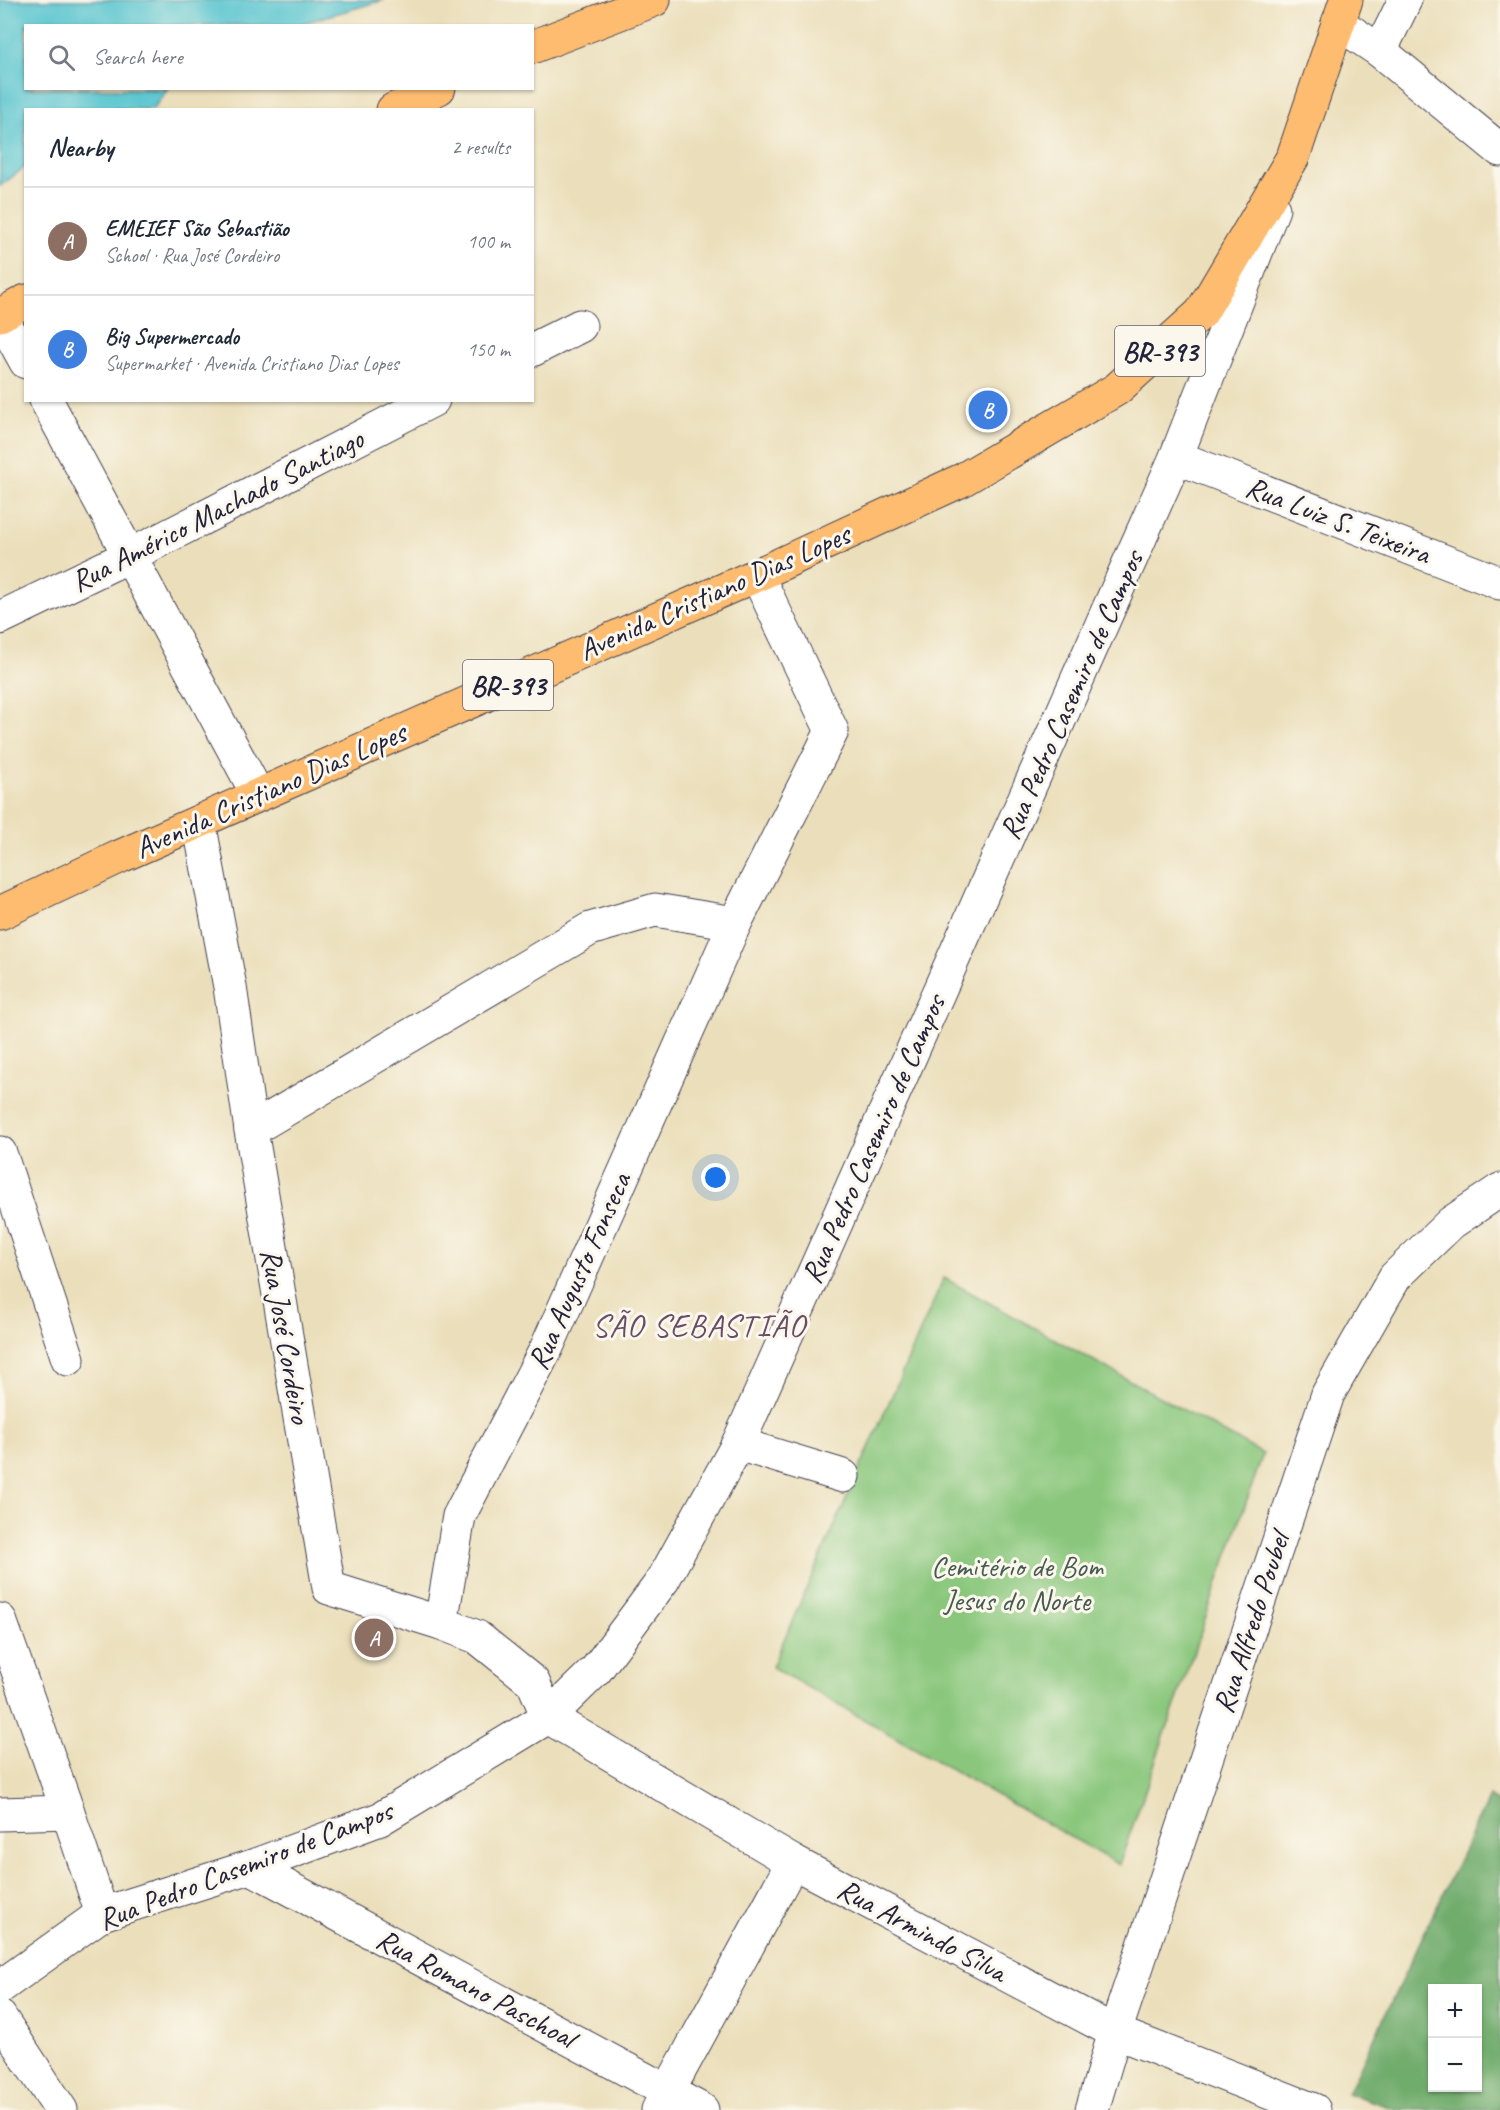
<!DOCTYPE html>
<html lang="en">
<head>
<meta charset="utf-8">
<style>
  body { margin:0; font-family:Caveat,sans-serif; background:#f2f2f3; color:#1f2937 }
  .controls { position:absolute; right:18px; bottom:18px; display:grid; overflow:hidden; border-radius:0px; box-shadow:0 2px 4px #0004 }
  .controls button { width:54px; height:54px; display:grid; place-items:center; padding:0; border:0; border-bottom:2px solid #e0e1e3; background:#fff; color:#1f2937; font:30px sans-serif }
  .you { position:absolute; left:716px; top:1178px; width:21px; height:21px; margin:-15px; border:4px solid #fff; border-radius:50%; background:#1a73e8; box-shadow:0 0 0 9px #1a73e833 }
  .badge { display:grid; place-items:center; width:39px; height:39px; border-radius:50%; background:#2563eb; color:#fff; font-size:20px; font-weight:700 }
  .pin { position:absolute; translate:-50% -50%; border:3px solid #fff; box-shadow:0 2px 6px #0006 }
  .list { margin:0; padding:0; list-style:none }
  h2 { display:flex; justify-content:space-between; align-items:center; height:78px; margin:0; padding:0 24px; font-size:26px }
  h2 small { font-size:20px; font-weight:400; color:#747a83 }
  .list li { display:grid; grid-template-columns:39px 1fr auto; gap:18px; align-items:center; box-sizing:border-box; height:108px; padding:0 24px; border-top:2px solid #e0e1e3 }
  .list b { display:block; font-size:22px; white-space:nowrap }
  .list p { margin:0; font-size:20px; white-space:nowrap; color:#747a83 }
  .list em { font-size:20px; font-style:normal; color:#747a83 }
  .icon { flex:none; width:33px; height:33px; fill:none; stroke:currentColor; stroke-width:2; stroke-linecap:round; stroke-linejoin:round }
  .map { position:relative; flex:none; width:1500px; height:2110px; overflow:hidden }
  .search { position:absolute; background:#fff; box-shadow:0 2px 4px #0004; left:24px; top:24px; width:510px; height:66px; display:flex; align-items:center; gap:15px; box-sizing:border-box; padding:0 21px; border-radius:0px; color:#747a83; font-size:22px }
  .panel { position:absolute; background:#fff; box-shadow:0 2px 4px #0004; left:24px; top:108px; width:510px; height:294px; border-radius:0px }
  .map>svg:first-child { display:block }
</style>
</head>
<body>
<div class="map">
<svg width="1500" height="2110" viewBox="0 0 1500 2110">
  <rect width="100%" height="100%" fill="#fbf7ec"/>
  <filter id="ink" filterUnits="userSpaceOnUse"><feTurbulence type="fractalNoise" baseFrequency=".0167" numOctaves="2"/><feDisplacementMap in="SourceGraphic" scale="12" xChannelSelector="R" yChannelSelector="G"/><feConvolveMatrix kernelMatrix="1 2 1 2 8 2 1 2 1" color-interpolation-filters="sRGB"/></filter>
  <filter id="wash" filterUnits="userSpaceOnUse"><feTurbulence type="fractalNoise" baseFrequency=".008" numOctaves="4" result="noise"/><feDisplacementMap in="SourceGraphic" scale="24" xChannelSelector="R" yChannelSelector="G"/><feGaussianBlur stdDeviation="1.35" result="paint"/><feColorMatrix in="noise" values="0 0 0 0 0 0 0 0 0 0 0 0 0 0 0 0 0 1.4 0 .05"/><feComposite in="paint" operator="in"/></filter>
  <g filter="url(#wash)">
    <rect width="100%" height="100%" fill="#ebdfbb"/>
    <polygon fill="#8ac77d" stroke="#56745c" stroke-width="1.5" points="944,1278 1263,1454 1119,1865 772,1667"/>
    <path fill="#6fac6c" stroke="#486754" stroke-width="1.5" fill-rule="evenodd" d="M1489 1797 1500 1805V2110H1398L1348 2093ZM1432 1988H1478V2088H1432Z"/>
    <polygon fill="#58c5cf" stroke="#3d7485" stroke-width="1.5" points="0,0 384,0 296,25 26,26 26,88 168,89 153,109 26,110 25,167 0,186"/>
  </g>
  <g filter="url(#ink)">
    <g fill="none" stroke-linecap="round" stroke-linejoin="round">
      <g stroke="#403e4e" stroke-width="35">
        <g id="minor">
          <polyline points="1338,23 1380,51 1500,150"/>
          <polyline points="1380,51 1405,0"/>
          <polyline points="0,315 26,362"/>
          <polyline points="532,350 580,326"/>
          <polyline points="46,400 258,795"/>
          <polyline points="1176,457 1500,583"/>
          <polyline points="0,618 131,555 433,400"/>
          <polyline points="199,822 230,987 251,1130 329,1588 441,1623 477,1637 533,1682 548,1717"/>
          <polyline points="251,1130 590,929 655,910 735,923"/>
          <polyline points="0,1153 68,1359"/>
          <polyline points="738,1444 843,1476"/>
          <polyline points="0,1620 68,1812 102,1914"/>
          <polyline points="441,1623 459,1516 547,1347 735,923 832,731 757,575"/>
          <polyline points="548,1717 793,1862 1115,2032 1314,2110"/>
          <polyline points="0,1814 68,1812"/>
          <polyline points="250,1867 702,2110"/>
          <polyline points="0,1987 102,1914 250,1867 380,1819 548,1717 596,1670 663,1580 738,1444 1176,457 1273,209"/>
          <polyline points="0,2017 61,2110"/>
          <polyline points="658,2110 793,1862"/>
          <polyline points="1092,2110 1115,2032 1328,1394 1395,1277 1451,1223 1500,1190"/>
        </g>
      </g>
      <g stroke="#403e4e" stroke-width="35">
        <g id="major">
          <polyline points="532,47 654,0"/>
          <polyline points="393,110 439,88"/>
          <polyline points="0,315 26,301"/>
          <polyline points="0,913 121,856 757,575 962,480 1117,389 1201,313 1293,157 1346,0"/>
        </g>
      </g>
      <use href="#minor" stroke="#fff" stroke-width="33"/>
      <use href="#major" stroke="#fdbc70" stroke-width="33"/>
    </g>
  </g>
  <g text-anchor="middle" stroke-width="6" stroke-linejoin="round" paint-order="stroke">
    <g fill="#fbf7ec" stroke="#636270" stroke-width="1.5">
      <rect x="1115" y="326" width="90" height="50" rx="4.5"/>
      <rect x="463" y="660" width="90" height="50" rx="4.5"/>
    </g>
    <g font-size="28" font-weight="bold" fill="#22223b">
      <text x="1160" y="361">BR-393</text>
      <text x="508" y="695">BR-393</text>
    </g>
    <g font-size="30" fill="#22223b" stroke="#fbf7ec">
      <text transform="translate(217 510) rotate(-27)" y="10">Rua Américo Machado Santiago</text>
      <text transform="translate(1338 520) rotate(21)" y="10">Rua Luiz S. Teixeira</text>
      <text transform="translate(714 592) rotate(-24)" y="10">Avenida Cristiano Dias Lopes</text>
      <text transform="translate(1071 695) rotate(-66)" y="10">Rua Pedro Casemiro de Campos</text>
      <text transform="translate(270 790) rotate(-24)" y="10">Avenida Cristiano Dias Lopes</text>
      <text transform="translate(873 1139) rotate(-66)" y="10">Rua Pedro Casemiro de Campos</text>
      <text transform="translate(579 1271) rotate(-66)" y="10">Rua Augusto Fonseca</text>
      <text transform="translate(286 1336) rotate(80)" y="10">Rua José Cordeiro</text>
      <text transform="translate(1251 1623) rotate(-72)" y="10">Rua Alfredo Poubel</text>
      <text transform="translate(245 1865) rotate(-21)" y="10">Rua Pedro Casemiro de Campos</text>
      <text transform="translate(922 1930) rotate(28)" y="10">Rua Armindo Silva</text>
      <text transform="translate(476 1988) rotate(28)" y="10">Rua Romano Paschoal</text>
    </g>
    <g font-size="30" fill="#465c52" stroke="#fbf7ec">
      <text x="1017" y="1576">Cemitério de Bom<tspan x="1017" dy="34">Jesus do Norte</tspan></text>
    </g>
    <g font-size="32" letter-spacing="1.5" fill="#694c66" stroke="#fbf7ec">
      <text x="699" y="1336">SÃO SEBASTIÃO</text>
    </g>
  </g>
</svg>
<div class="controls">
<button>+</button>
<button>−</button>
</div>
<div class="you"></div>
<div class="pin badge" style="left:374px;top:1638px;background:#8d6e63">A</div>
<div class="pin badge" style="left:988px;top:410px;background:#3f7fe0">B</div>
<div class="search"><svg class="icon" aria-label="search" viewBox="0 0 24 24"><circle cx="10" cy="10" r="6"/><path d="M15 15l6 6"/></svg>Search here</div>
<section class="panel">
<h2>Nearby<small>2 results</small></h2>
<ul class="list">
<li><span class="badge" style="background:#8d6e63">A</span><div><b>EMEIEF São Sebastião</b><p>School · Rua José Cordeiro</p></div><em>100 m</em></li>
<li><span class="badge" style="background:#3f7fe0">B</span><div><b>Big Supermercado</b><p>Supermarket · Avenida Cristiano Dias Lopes</p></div><em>150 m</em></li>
</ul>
</section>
</div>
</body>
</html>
